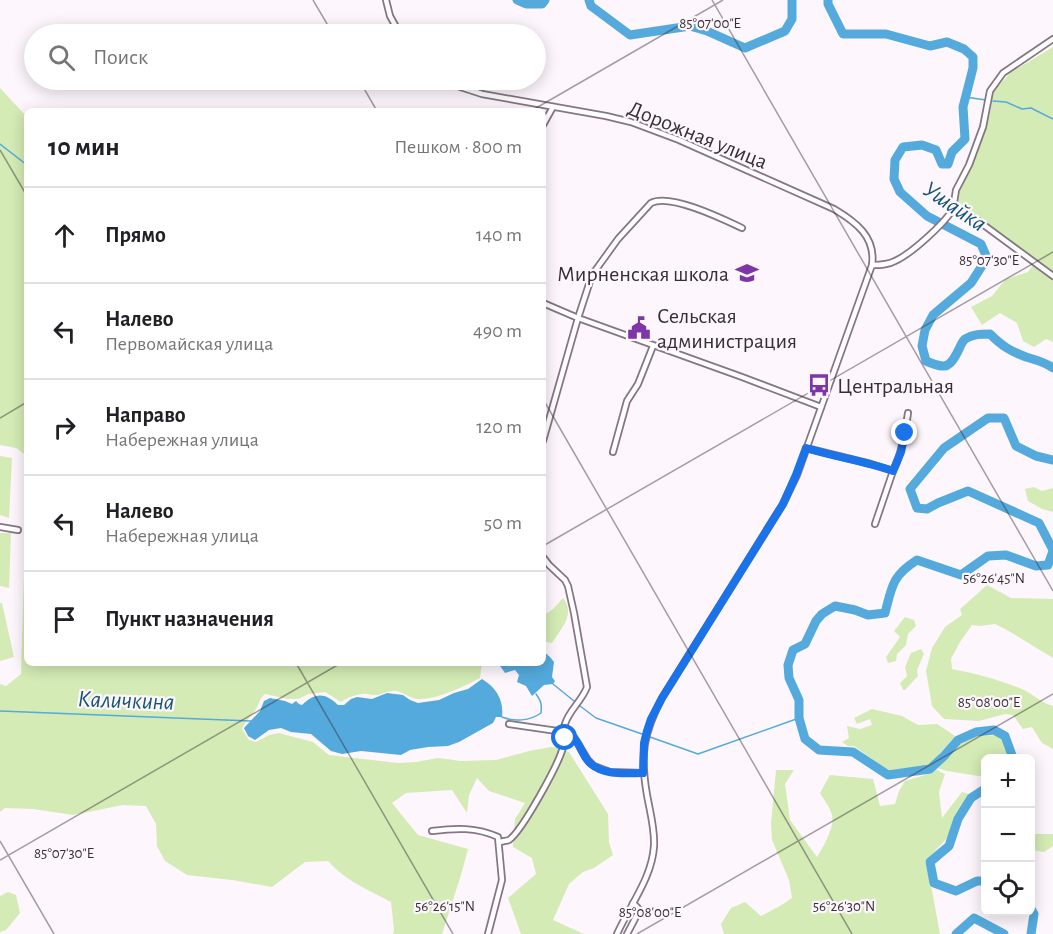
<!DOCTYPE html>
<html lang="ru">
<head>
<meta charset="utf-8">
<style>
  body { margin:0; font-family:"Alegreya Sans",sans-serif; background:#f6f6f6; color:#202124 }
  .controls { position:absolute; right:18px; bottom:18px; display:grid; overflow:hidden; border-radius:9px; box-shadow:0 3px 15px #0003 }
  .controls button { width:54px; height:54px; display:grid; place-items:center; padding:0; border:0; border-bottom:2px solid #e0e0e0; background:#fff; color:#202124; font:30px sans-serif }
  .stop { position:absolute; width:18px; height:18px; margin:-14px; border:4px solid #1a73e8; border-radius:50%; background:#fff }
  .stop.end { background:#1a73e8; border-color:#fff; box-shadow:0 2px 6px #0008 }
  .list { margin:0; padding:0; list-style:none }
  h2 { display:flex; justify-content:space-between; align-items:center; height:78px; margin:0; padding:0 24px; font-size:26px }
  h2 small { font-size:20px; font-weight:400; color:#757577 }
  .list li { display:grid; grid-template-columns:39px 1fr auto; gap:18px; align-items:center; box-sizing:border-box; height:96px; padding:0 24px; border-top:2px solid #e0e0e0 }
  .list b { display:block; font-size:22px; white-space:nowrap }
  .list p { margin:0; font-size:20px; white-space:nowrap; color:#757577 }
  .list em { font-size:20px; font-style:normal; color:#757577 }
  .icon { flex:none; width:33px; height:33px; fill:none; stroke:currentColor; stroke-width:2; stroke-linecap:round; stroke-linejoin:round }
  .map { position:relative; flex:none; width:1053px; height:934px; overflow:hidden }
  .search { position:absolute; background:#fff; box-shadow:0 3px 15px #0003; left:24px; top:24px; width:522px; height:66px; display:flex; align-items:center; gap:15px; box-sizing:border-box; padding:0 21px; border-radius:33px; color:#757577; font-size:22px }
  .panel { position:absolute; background:#fff; box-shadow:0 3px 15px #0003; left:24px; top:108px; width:522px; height:558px; border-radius:9px }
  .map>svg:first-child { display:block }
</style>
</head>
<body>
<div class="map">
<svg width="1053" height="934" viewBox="0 0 1053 934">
  <rect width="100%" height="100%" fill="#fef6fd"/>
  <g fill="#d4ebb5">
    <polygon points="1053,47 1053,342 1046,339 1034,347 1023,341 1017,323 1000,313 982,325 971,307 992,296 1006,279 1028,272 1036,261 985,223 957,207 955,199 990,112 993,92 1010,73"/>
    <polygon points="0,88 27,117 27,456 16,448 0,445"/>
    <polygon points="0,456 12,458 9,518 0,515"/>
    <path d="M27 474V663H482L480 678C466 686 433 701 417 699 409 698 404 692 395 691 387 690 380 696 372 695 371 695 369 694 368 694 358 693 349 697 341 702L325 692 309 694 298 699H288L265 694C260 698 260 701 257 707 253 715 245 721 242 729L249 740 256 742 269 735 279 733 313 742 329 755 398 763 416 762 438 758 461 761 496 760 529 751 551 747 560 748 569 752 608 814 609 842 613 855 594 868 583 872 569 884 553 920 584 934H521L508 898 536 874 532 858 513 847 515 819 525 803 489 791 477 778 469 795 467 813 452 790 406 793 392 803 418 835 468 849 461 875 442 934H393L394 930 391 902C367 889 347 882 328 861L305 862 272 887 232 880 187 875 165 861 157 846 156 824 146 806 123 805 73 815 33 809 5 808 0 812V684L6 686 21 674Z"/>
    <polygon points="1034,487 1042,491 1053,488 1053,512 1042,509 1028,501 1025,489"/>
    <polygon points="0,533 11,533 9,588 0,586"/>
    <path d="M987 585 1011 598 1053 599V658L1007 630 995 624 980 626 972 625 960 642 951 659 952 669C977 674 1001 680 1024 690 1034 695 1042 703 1053 706V749L1042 743 1032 727 1023 729 1013 715 1005 714 979 721 944 719 932 706 926 671 932 648 945 627 962 615 960 609Z"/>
    <path d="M563 598C576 614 561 629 552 643L543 641V614C552 613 557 604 563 598Z"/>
    <polygon points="0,603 2,603 14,657 0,661"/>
    <polygon points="905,617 914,620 916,626 908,634 906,645 897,654 896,661 888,663 886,657 900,637 894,631"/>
    <polygon points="921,649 924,654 917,670 918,676 905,690 903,690 900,683 907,676 905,667 911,653"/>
    <polygon points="872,709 902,716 918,725 937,724 955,736 929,766 890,772 854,746 848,746 842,742 849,738 847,726 860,729 872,725 870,719 857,724 854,718"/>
    <polygon points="996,735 1004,739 1011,758 986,758 985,777 947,771 937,768 958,744 970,737"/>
    <path d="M935 769 945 774 939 792 942 818 962 792 969 794 957 814 947 838 925 862 931 885 940 934H724L721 924 731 908 745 902 761 916 780 906 792 898 789 880 772 840 771 824 776 770H794L785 784 790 820 817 857C823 847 835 827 832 815 830 807 824 800 820 793L830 775 873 779 880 806 895 804 899 791 905 781 925 775Z"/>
    <polygon points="1030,832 1034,834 1053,834 1053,846 1044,852 1031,850"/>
    <polygon points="8,892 16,895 20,913 6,930 0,932 0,896"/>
  </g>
  <g fill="#54aadc">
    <polygon points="543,651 550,657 554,662 552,677 555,681 553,684 544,685 532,696 526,686 517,682 519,675 515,670 505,673 498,663 543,663"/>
    <path d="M482 679C497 688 504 701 502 717H496L493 723 459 742 448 746 428 747 410 750 401 755 361 751 342 754 331 751 311 734 291 732 281 728 269 730 255 740 248 736 244 728 260 711 264 701 270 698 285 701 292 704 296 701 299 704 302 705C316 692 325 693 338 705H344L351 699 357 697 372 699 387 693 403 695 410 700 418 703 439 700 454 693 468 689Z"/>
  </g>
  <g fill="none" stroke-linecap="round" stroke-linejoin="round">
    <g stroke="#54aadc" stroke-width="1.5">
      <polyline points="965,97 986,100"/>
      <polyline points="993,101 1006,102 1022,109 1031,108 1053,119"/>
      <polyline points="0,144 27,165"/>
      <polyline points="553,684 574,701"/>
      <polyline points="580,706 596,718 642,734"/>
      <polyline points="0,711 251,721"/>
      <path d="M502 717C514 722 530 721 541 713 542 704 541 701 536 694"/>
      <polyline points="650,737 698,754 799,718"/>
    </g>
    <g stroke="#54aadc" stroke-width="9">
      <polyline points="517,0 526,4 542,4 545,0"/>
      <polyline points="589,0 591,6 630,35 690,26 707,31 745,48 785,31 792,19 792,0"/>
      <path d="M828 0V4L843 34H886L930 46 947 42 964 49 973 57V68L963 107 965 139 952 152 948 164H942L936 150 922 145 903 147 895 160 894 179 900 192 927 216 981 244 987 258 971 283 933 315 925 330 922 346 926 361C947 370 950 368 960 347 962 343 962 342 965 339 973 334 981 334 990 334 1002 346 1010 351 1026 357 1036 360 1045 362 1053 368"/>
      <polyline points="1053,460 1036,456 1016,446 1004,418 988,418 944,448 910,489 917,508 927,509 938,503 968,491 1039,523 1053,550"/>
      <path d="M1013 758 1005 736 994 730 976 732 958 740 944 756 930 769 888 775 853 752 819 750 805 739 799 718V700L789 678 788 665 793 650 805 644 816 621 822 614 835 606 855 610 868 615 885 613C892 586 892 576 917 560L961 575 988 556 1006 555 1036 566 1048 565 1053 551"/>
      <polyline points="986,788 971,798 958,819 949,846 930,862 934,883 956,891 977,881 986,881"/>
      <polyline points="1030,907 1034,914 1031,934"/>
      <polyline points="956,934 974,918 1004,934"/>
    </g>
    <g stroke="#867584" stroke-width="8">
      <g id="minor">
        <polyline points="386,0 390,16 400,34"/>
        <path d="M439 80 482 94 606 116 631 122 679 140 834 209C856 222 876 237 872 265L797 475 783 504 662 698C643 734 640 755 647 795 650 812 655 829 654 846 652 878 630 905 617 934"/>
        <polyline points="543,125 553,107"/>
        <polyline points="953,209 956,190 969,165 983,127 990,91 1003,73 1053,39"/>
        <path d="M872 265C880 265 888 265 895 261 911 254 944 224 953 209L971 216 981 223 1053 276"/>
        <polyline points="543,303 578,318 742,377 821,407"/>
        <path d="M543 441 578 318 592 275 618 239 651 203C670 193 723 219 742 228"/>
        <polyline points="806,448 871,464 893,471 875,524"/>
        <polyline points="613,452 627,401 638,384 653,346"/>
        <path d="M893 471C902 453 905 433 908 413"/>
        <polyline points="0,527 18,530"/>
        <polyline points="509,724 564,732 574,737 588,760 594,766 610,772 643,773"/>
        <path d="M432 831C456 828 476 827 498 837L502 880 488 934"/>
        <path d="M500 842C503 841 506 841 509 840 522 831 559 764 563 747 565 739 563 731 565 724 569 710 582 701 587 687L574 613 568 586 565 580 549 565 543 557"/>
        <polyline points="627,934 638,913 638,908 633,903"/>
      </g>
    </g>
    <use href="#minor" stroke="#fff" stroke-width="4.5"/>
  </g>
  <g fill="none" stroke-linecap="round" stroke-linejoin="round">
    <path stroke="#1a73e8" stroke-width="8" d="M565 738 564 732C582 739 579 754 591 764 605 776 627 773 643 773L644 743 647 731 651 719 662 698 783 504 796 475 806 448C835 457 864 461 893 471L901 452 905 433"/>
  </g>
  <path fill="none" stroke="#372f36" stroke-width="1.5" stroke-opacity="0.45" d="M313 0 333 34M712 0 1053 591M359 80 377 111M531 111 723 0M0 150 27 196M543 399 852 934M0 418 27 402M543 546 1053 252M296 663 453 934M0 841 54 934M0 860 341 663M637 934 1053 694"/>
  <defs>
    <g id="school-bare" transform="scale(1.8)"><path d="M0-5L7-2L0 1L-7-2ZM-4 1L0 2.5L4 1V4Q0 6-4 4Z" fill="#7d35a8" stroke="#fef6fd" stroke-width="2.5" paint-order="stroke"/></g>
    <g id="civic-bare" transform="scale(1.8)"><path d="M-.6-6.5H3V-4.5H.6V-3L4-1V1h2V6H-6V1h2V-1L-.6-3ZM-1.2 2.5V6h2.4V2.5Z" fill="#7d35a8" stroke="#fef6fd" stroke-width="2.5" paint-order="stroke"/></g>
    <g id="bus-bare" transform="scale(1.8)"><path d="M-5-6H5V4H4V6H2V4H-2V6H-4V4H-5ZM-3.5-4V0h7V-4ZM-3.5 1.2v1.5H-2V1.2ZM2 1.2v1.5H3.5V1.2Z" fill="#7d35a8" stroke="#fef6fd" stroke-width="2.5" paint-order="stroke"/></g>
  </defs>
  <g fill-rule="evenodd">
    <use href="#school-bare" x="747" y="273"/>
    <use href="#civic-bare" x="639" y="328"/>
    <use href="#bus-bare" x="819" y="385"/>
  </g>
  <g text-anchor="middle" stroke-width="4.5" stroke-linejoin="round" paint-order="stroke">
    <g font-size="22" fill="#372f36" stroke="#fef6fd">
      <text transform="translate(698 134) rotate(22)" y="8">Дорожная улица</text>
    </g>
    <g font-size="22" fill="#372f36" stroke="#fef6fd" text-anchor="start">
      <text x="729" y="281" text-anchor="end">Мирненская школа</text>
      <text x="657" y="323">Сельская<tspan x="657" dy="25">администрация</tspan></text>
      <text x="837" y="393">Центральная</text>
    </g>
    <g font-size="24" font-style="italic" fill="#125476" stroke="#fef6fd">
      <text transform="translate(955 206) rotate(34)" y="8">Ушайка</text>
      <text transform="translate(126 700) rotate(2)" y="8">Каличкина</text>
    </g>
  </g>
  <g font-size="15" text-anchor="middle" fill="#372f36" stroke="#fef6fd" stroke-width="4.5" stroke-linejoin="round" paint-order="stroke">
    <text x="710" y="28">85°07'00"E</text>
    <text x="989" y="265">85°07'30"E</text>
    <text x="994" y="583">56°26'45"N</text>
    <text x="989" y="707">85°08'00"E</text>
    <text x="64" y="858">85°07'30"E</text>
    <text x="445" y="911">56°26'15"N</text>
    <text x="844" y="911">56°26'30"N</text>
    <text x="650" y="917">85°08'00"E</text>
  </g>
</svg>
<div class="controls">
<button>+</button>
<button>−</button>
<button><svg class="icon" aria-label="locate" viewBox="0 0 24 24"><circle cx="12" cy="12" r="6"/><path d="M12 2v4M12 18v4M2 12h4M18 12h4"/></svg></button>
</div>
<div class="stop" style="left:565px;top:738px"></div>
<div class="stop end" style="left:905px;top:433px"></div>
<div class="search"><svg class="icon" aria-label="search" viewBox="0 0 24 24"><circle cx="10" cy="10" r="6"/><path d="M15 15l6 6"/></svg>Поиск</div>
<section class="panel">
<h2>10 мин<small>Пешком · 800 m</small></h2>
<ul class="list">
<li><svg class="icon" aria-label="ahead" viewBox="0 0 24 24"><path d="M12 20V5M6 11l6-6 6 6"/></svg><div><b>Прямо</b></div><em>140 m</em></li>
<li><svg class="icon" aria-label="left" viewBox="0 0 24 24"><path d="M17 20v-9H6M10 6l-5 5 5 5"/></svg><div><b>Налево</b><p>Первомайская улица</p></div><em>490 m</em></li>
<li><svg class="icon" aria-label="right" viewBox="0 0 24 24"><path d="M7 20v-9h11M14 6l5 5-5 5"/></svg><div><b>Направо</b><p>Набережная улица</p></div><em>120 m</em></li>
<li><svg class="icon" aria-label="left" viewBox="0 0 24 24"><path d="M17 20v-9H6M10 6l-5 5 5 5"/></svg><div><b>Налево</b><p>Набережная улица</p></div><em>50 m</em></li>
<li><svg class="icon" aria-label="arrive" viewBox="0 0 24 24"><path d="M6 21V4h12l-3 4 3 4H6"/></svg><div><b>Пункт назначения</b></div></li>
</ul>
</section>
</div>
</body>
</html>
